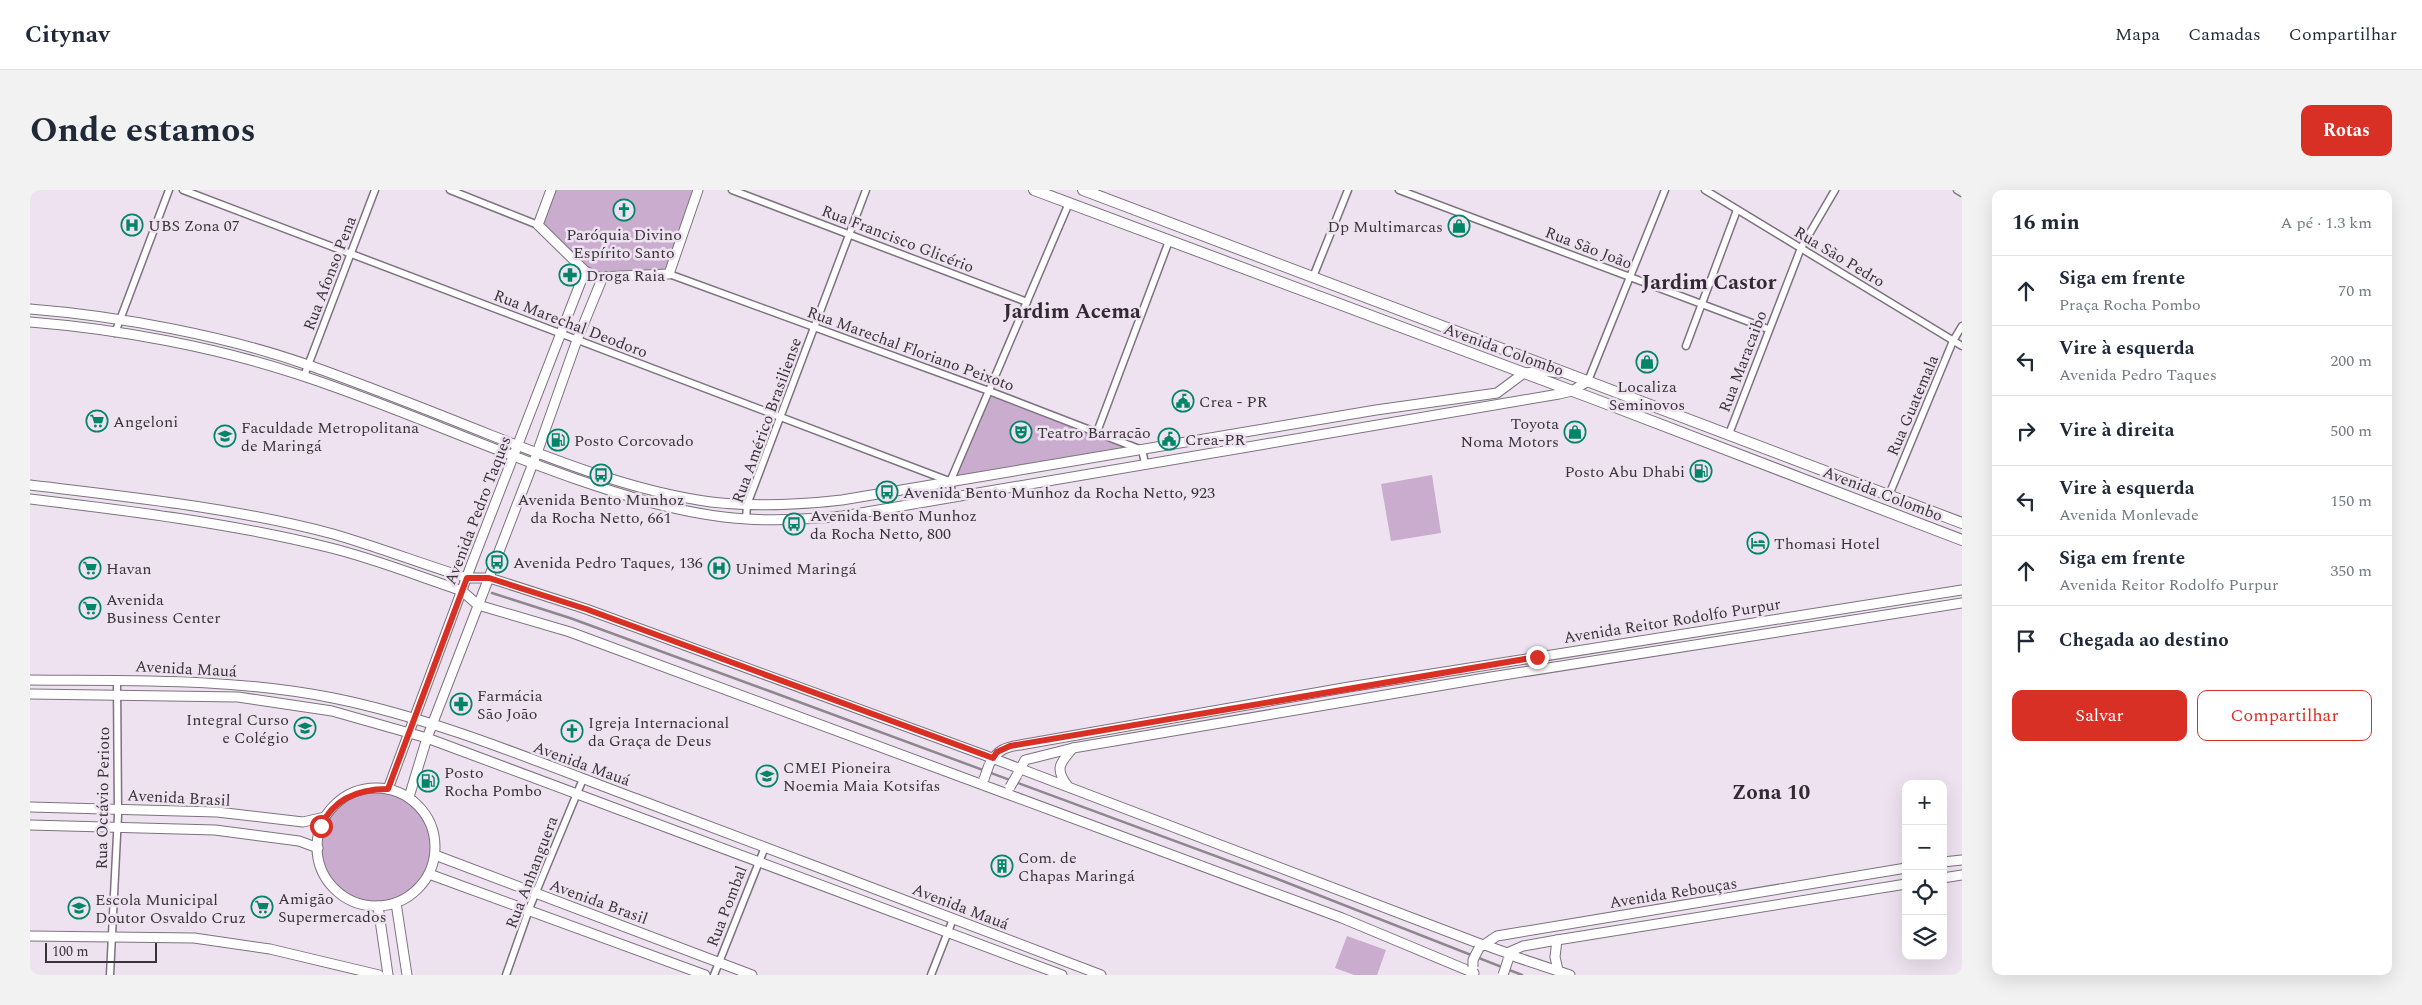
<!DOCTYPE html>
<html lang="pt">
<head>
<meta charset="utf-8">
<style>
  body { margin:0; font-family:Spectral,serif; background:#f2f2f3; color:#1f2937 }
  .controls { position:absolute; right:15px; bottom:15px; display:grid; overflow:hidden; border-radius:10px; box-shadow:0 5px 20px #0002 }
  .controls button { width:45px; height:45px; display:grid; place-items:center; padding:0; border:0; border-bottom:1px solid #e0e1e3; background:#fff; color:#1f2937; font:25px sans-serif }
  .scale { position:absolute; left:15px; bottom:12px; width:112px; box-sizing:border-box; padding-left:5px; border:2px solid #393439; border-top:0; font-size:14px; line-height:18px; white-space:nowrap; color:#393439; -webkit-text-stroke:4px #eee2f0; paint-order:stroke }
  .stop { position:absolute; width:15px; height:15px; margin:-11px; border:4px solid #d93025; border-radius:50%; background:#fff }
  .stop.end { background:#d93025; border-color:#fff; box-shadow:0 1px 5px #0008 }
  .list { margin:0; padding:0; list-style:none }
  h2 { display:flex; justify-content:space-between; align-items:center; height:65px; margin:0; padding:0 20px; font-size:21px }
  h2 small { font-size:16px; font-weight:400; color:#747a83 }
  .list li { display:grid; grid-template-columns:32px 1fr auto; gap:15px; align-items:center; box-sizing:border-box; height:70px; padding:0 20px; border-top:1px solid #e0e1e3 }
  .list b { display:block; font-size:19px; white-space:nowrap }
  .list p { margin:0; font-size:16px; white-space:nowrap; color:#747a83 }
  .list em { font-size:16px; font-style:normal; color:#747a83 }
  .actions { display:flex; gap:10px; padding:15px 20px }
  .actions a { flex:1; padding:11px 0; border:1px solid #d93025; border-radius:10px; text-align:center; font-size:18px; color:#d93025 }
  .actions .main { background:#d93025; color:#fff }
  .icon { flex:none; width:28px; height:28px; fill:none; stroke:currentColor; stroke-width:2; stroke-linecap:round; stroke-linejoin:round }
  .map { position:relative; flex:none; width:1932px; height:785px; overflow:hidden; border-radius:10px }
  header { display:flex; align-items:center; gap:30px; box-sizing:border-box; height:70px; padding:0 25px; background:#fff; border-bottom:1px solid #e0e1e3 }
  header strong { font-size:24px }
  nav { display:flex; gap:28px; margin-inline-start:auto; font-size:18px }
  .intro { display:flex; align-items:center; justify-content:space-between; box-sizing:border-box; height:120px; padding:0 30px }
  h1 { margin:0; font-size:35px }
  .button { padding:12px 22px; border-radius:10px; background:#d93025; color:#fff; font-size:18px; font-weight:700 }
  main { display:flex; gap:30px; padding:0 30px }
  aside { flex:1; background:#fff; border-radius:10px; box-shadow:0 5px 20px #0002 }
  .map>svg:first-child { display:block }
</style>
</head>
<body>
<header>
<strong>Citynav</strong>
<nav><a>Mapa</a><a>Camadas</a><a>Compartilhar</a></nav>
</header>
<div class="intro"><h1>Onde estamos</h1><a class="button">Rotas</a></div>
<main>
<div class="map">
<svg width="1932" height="785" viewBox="0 0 1932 785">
  <rect width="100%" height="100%" fill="#eee2f0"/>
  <g fill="#caaccf">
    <polygon points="521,0 668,0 639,84 568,87 508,35"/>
    <polygon points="959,201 1112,260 920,292"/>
    <polygon points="1402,285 1411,343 1361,351 1351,294"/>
    <circle cx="346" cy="657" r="59"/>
    <polygon points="1317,746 1356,760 1347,785 1324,785 1305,778"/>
  </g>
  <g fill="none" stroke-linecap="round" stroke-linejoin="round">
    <g stroke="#7d727f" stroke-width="9">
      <g id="street">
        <polyline points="153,0 919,291"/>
        <polyline points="420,0 508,35"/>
        <polyline points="702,0 997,112"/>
        <polyline points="1369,0 1738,139"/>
        <polyline points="1675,0 1932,156"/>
        <polyline points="1927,0 1932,3"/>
        <polyline points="639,84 959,201 1112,260 1115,273"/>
        <polyline points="1283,87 1318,0"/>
        <polyline points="85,143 139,0"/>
        <polyline points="1656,156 1707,20"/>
        <polyline points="274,186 345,0"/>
        <polyline points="1558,191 1635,0"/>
        <polyline points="1067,242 1139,51"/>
        <polyline points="1699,244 1771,58 1805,0"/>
        <polyline points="920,292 1039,13"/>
        <polyline points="920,292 923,307"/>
        <polyline points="1859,305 1923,151 1932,136"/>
        <polyline points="716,329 717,315 836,0"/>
        <polyline points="80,785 88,625 87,490"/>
        <polyline points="476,785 501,714 553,589"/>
        <polyline points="684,785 735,657"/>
        <polyline points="901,785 923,729"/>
      </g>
    </g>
    <g stroke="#7d727f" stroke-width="11">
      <g id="secondary">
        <polyline points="521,0 508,35 555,81 568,87 639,84 668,0"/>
        <path d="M0 119C89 126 197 146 281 176 343 198 403 222 463 246 533 273 606 302 681 312 725 317 768 315 812 310L1346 220 1467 203 1494 183 1515 181 1529 183"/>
        <path d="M0 132C88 139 186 157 270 185 362 215 451 256 543 288 592 305 643 321 694 327 734 332 773 330 813 326L1529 204 1542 201 1558 191"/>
        <path d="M0 295C100 307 206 318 303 344 348 357 392 374 437 388H459L469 391 556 419 954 565 1453 755"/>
        <path d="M0 309C100 321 200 333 297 357 339 367 380 383 421 397L432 401 448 415 540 442 980 605 1312 728 1444 783"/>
        <path d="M0 490C101 491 203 488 303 508 407 529 508 572 607 609 762 667 916 726 1071 785"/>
        <polyline points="0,504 208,507 302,521 397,548 1032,785"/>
        <path d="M960 573C968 560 975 557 990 555L1319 497 1932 400"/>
        <polyline points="988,583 995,570 1043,558 1461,487 1932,413"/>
        <path d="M1037 595C1024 578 1031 572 1043 558"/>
        <circle cx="346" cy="657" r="59"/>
        <polyline points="358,599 442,373 555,81"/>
        <polyline points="379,607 397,548 507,263 547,150 572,89"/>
        <polyline points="0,617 187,622 273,632 295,627"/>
        <polyline points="0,635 185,640 269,651 288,658"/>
        <polyline points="405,665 722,785"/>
        <polyline points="1913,672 1932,670"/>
        <polyline points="399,684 675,785"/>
        <polyline points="1913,688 1932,685"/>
        <polyline points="366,713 377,785"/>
        <polyline points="348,716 358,785"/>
        <polyline points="0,746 164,748 240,759 349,785"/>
        <polyline points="1527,750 1525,767 1528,780"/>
        <polyline points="1455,755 1477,763"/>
        <polyline points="1449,758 1467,746 1876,678"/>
        <polyline points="1477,763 1493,756 1527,750 1876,694"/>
        <polyline points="1480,765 1540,785"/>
      </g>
    </g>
    <g stroke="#7d727f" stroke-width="12">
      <g id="primary">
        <polyline points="1004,0 1564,209 1932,350"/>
        <polyline points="1053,0 1932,333"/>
      </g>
    </g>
    <use href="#street" stroke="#fff" stroke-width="6"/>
    <use href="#secondary" stroke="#fff" stroke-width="9"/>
    <use href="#primary" stroke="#fff" stroke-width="10"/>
    <polyline stroke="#8f8790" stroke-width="2.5" points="462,403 540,428 742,502 1245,688 1492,785"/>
    <g stroke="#7d727f" stroke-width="11" stroke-linecap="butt">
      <g id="secondary-bridge">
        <polyline points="954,589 959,575"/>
        <polyline points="980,597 987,585"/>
        <polyline points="1443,777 1443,770 1449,758"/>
        <polyline points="1473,785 1478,770"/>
      </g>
    </g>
    <use href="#secondary-bridge" stroke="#fff" stroke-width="9"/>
  </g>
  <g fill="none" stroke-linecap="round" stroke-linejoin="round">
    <path stroke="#d93025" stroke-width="6" d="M291 636C304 608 329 599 358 599L437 388H459L556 419 963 568 967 562 980 556 1507 467"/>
  </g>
  <defs>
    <g id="church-ring" transform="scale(1.125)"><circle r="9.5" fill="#eee2f0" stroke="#008568" stroke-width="1.5"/><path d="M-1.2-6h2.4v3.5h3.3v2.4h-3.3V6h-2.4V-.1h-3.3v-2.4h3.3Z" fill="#008568"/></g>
    <g id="hospital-ring" transform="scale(1.125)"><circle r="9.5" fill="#eee2f0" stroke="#008568" stroke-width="1.5"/><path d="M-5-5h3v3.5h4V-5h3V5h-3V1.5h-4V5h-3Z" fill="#008568"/></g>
    <g id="shop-ring" transform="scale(1.125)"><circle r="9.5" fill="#eee2f0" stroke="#008568" stroke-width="1.5"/><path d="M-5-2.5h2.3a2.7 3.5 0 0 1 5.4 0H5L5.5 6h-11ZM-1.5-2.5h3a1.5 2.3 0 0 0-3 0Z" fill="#008568"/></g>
    <g id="pharmacy-ring" transform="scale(1.125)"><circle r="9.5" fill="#eee2f0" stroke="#008568" stroke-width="1.5"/><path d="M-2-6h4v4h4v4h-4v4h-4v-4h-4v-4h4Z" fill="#008568"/></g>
    <g id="civic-ring" transform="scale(1.125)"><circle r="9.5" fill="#eee2f0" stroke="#008568" stroke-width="1.5"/><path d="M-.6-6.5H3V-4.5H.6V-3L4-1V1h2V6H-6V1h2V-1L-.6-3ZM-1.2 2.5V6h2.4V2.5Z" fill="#008568"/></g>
    <g id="supermarket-ring" transform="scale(1.125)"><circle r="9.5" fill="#eee2f0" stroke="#008568" stroke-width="1.5"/><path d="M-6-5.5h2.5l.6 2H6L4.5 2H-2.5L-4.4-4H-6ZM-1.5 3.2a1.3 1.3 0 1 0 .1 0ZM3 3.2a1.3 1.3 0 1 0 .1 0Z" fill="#008568"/></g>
    <g id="theatre-ring" transform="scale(1.125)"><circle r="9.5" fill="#eee2f0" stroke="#008568" stroke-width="1.5"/><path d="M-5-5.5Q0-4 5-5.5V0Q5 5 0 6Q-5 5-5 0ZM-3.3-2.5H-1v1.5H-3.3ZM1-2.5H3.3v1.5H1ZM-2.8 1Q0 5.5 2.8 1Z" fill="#008568"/></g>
    <g id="university-ring" transform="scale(1.125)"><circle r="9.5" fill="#eee2f0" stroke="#008568" stroke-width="1.5"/><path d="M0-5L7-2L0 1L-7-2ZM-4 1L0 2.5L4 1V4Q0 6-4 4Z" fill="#008568"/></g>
    <g id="fuel-ring" transform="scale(1.125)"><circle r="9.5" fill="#eee2f0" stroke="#008568" stroke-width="1.5"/><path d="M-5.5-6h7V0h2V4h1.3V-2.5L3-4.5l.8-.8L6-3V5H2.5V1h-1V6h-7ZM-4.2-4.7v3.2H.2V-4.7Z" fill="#008568"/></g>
    <g id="bus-ring" transform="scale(1.125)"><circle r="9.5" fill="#eee2f0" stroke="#008568" stroke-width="1.5"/><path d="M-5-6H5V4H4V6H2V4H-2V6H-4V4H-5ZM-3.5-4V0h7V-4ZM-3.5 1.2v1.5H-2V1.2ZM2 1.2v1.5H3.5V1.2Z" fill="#008568"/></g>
    <g id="hotel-ring" transform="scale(1.125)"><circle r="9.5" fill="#eee2f0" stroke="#008568" stroke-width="1.5"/><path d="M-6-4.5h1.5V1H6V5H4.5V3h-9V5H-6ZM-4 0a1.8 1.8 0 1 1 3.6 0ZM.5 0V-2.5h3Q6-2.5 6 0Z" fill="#008568"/></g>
    <g id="school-ring" transform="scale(1.125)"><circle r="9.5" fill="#eee2f0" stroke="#008568" stroke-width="1.5"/><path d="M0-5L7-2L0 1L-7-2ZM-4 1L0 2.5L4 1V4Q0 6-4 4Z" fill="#008568"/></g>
    <g id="building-ring" transform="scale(1.125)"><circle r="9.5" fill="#eee2f0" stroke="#008568" stroke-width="1.5"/><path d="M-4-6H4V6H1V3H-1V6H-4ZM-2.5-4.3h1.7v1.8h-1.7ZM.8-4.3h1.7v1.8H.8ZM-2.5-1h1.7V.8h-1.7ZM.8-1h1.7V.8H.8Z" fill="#008568"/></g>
  </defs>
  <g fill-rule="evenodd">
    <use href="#church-ring" x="594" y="20"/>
    <use href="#hospital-ring" x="102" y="35"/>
    <use href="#shop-ring" x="1429" y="36"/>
    <use href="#pharmacy-ring" x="540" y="85"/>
    <use href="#shop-ring" x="1617" y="172"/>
    <use href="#civic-ring" x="1153" y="211"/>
    <use href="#supermarket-ring" x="67" y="231"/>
    <use href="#theatre-ring" x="991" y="242"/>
    <use href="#shop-ring" x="1545" y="242"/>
    <use href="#university-ring" x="195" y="246"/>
    <use href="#civic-ring" x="1139" y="249"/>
    <use href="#fuel-ring" x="528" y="250"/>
    <use href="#fuel-ring" x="1671" y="281"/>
    <use href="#bus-ring" x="571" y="285"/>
    <use href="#bus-ring" x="857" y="302"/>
    <use href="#bus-ring" x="764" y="334"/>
    <use href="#hotel-ring" x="1728" y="353"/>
    <use href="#bus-ring" x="467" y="372"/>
    <use href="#supermarket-ring" x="60" y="378"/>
    <use href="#hospital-ring" x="689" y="378"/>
    <use href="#supermarket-ring" x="60" y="418"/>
    <use href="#pharmacy-ring" x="431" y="514"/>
    <use href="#school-ring" x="275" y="538"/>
    <use href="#church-ring" x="542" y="541"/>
    <use href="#school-ring" x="737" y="586"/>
    <use href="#fuel-ring" x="398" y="591"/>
    <use href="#building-ring" x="972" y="676"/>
    <use href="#supermarket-ring" x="232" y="717"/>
    <use href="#school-ring" x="49" y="718"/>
  </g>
  <g text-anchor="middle" stroke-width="5" stroke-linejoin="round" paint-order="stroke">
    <g font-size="16" fill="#393439" stroke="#eee2f0" text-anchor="start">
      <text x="118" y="41">UBS Zona 07</text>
      <text x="1413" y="42" text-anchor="end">Dp Multimarcas</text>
      <text x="594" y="50" text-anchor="middle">Paróquia Divino<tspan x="594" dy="18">Espírito Santo</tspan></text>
      <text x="556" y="91">Droga Raia</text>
      <text x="1617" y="202" text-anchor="middle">Localiza<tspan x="1617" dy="18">Seminovos</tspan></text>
      <text x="1169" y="217">Crea - PR</text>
      <text x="83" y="237">Angeloni</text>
      <text x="1529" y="239" text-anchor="end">Toyota<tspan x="1529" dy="18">Noma Motors</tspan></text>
      <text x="211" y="243">Faculdade Metropolitana<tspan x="211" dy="18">de Maringá</tspan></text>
      <text x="1007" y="248">Teatro Barracão</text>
      <text x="1155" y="255">Crea-PR</text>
      <text x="544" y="256">Posto Corcovado</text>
      <text x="1655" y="287" text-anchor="end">Posto Abu Dhabi</text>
      <text x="873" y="308">Avenida Bento Munhoz da Rocha Netto, 923</text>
      <text x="571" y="315" text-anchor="middle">Avenida Bento Munhoz<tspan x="571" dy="18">da Rocha Netto, 661</tspan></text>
      <text x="780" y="331">Avenida Bento Munhoz<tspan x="780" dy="18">da Rocha Netto, 800</tspan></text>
      <text x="1744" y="359">Thomasi Hotel</text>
      <text x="483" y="378">Avenida Pedro Taques, 136</text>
      <text x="76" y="384">Havan</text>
      <text x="705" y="384">Unimed Maringá</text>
      <text x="76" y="415">Avenida<tspan x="76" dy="18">Business Center</tspan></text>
      <text x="447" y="511">Farmácia<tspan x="447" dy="18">São João</tspan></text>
      <text x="259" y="535" text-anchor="end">Integral Curso<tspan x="259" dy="18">e Colégio</tspan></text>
      <text x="558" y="538">Igreja Internacional<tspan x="558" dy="18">da Graça de Deus</tspan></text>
      <text x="753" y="583">CMEI Pioneira<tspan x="753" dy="18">Noemia Maia Kotsifas</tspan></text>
      <text x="414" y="588">Posto<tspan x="414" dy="18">Rocha Pombo</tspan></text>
      <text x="988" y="673">Com. de<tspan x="988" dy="18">Chapas Maringá</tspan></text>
      <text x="248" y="714">Amigão<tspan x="248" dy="18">Supermercados</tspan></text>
      <text x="65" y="715">Escola Municipal<tspan x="65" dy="18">Doutor Osvaldo Cruz</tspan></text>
    </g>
    <g font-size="16" fill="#393439" stroke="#eee2f0">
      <text transform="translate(868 48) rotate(21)" y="6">Rua Francisco Glicério</text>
      <text transform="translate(1559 57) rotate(21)" y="6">Rua São João</text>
      <text transform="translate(1810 66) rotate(31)" y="6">Rua São Pedro</text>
      <text transform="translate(299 83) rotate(-69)" y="6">Rua Afonso Pena</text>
      <text transform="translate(541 133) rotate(21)" y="6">Rua Marechal Deodoro</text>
      <text transform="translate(881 158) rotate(20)" y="6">Rua Marechal Floriano Peixoto</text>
      <text transform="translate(1474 159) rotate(20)" y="6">Avenida Colombo</text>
      <text transform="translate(1712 171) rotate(-69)" y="6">Rua Maracaibo</text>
      <text transform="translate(1882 215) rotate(-67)" y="6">Rua Guatemala</text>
      <text transform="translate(736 230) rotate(-70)" y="6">Rua Américo Brasiliense</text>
      <text transform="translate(1853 303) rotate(21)" y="6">Avenida Colombo</text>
      <text transform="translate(447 320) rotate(-69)" y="6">Avenida Pedro Taques</text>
      <text transform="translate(1642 430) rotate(-9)" y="6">Avenida Reitor Rodolfo Purpur</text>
      <text transform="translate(156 478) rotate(3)" y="6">Avenida Mauá</text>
      <text transform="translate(552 573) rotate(20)" y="6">Avenida Mauá</text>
      <text transform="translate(149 607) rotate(3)" y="6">Avenida Brasil</text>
      <text transform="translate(72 608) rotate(-89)" y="6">Rua Octávio Perioto</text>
      <text transform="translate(501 682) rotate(-69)" y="6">Rua Anhanguera</text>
      <text transform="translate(1643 702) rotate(-9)" y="6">Avenida Rebouças</text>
      <text transform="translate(569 711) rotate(20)" y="6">Avenida Brasil</text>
      <text transform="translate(696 716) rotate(-69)" y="6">Rua Pombal</text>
      <text transform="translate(931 716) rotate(21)" y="6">Avenida Mauá</text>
    </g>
    <g font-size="21" font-weight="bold" fill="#332934" stroke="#eee2f0">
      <text x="1679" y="99">Jardim Castor</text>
      <text x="1042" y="128">Jardim Acema</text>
      <text x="1741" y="609">Zona 10</text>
    </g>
  </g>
</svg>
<div class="controls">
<button>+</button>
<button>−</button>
<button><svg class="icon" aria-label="locate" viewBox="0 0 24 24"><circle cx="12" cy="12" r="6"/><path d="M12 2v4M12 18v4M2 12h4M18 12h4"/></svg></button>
<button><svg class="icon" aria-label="layers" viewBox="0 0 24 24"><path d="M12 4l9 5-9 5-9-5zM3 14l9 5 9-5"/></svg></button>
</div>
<div class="scale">100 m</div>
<div class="stop" style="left:291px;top:636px"></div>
<div class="stop end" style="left:1507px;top:467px"></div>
</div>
<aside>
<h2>16 min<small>A pé · 1.3 km</small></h2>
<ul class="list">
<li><svg class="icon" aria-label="ahead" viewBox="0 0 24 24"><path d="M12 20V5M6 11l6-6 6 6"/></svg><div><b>Siga em frente</b><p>Praça Rocha Pombo</p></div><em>70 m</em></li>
<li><svg class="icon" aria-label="left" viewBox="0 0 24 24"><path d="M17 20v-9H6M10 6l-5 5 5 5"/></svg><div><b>Vire à esquerda</b><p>Avenida Pedro Taques</p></div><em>200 m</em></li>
<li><svg class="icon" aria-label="right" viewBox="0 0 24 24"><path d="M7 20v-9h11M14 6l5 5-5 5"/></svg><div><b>Vire à direita</b></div><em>500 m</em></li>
<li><svg class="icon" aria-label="left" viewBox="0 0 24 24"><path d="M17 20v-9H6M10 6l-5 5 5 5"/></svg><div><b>Vire à esquerda</b><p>Avenida Monlevade</p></div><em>150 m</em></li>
<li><svg class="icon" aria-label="ahead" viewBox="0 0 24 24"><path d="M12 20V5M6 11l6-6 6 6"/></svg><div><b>Siga em frente</b><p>Avenida Reitor Rodolfo Purpur</p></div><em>350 m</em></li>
<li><svg class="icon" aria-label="arrive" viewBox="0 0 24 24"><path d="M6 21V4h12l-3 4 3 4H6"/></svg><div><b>Chegada ao destino</b></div></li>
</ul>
<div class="actions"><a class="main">Salvar</a><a>Compartilhar</a></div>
</aside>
</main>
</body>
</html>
